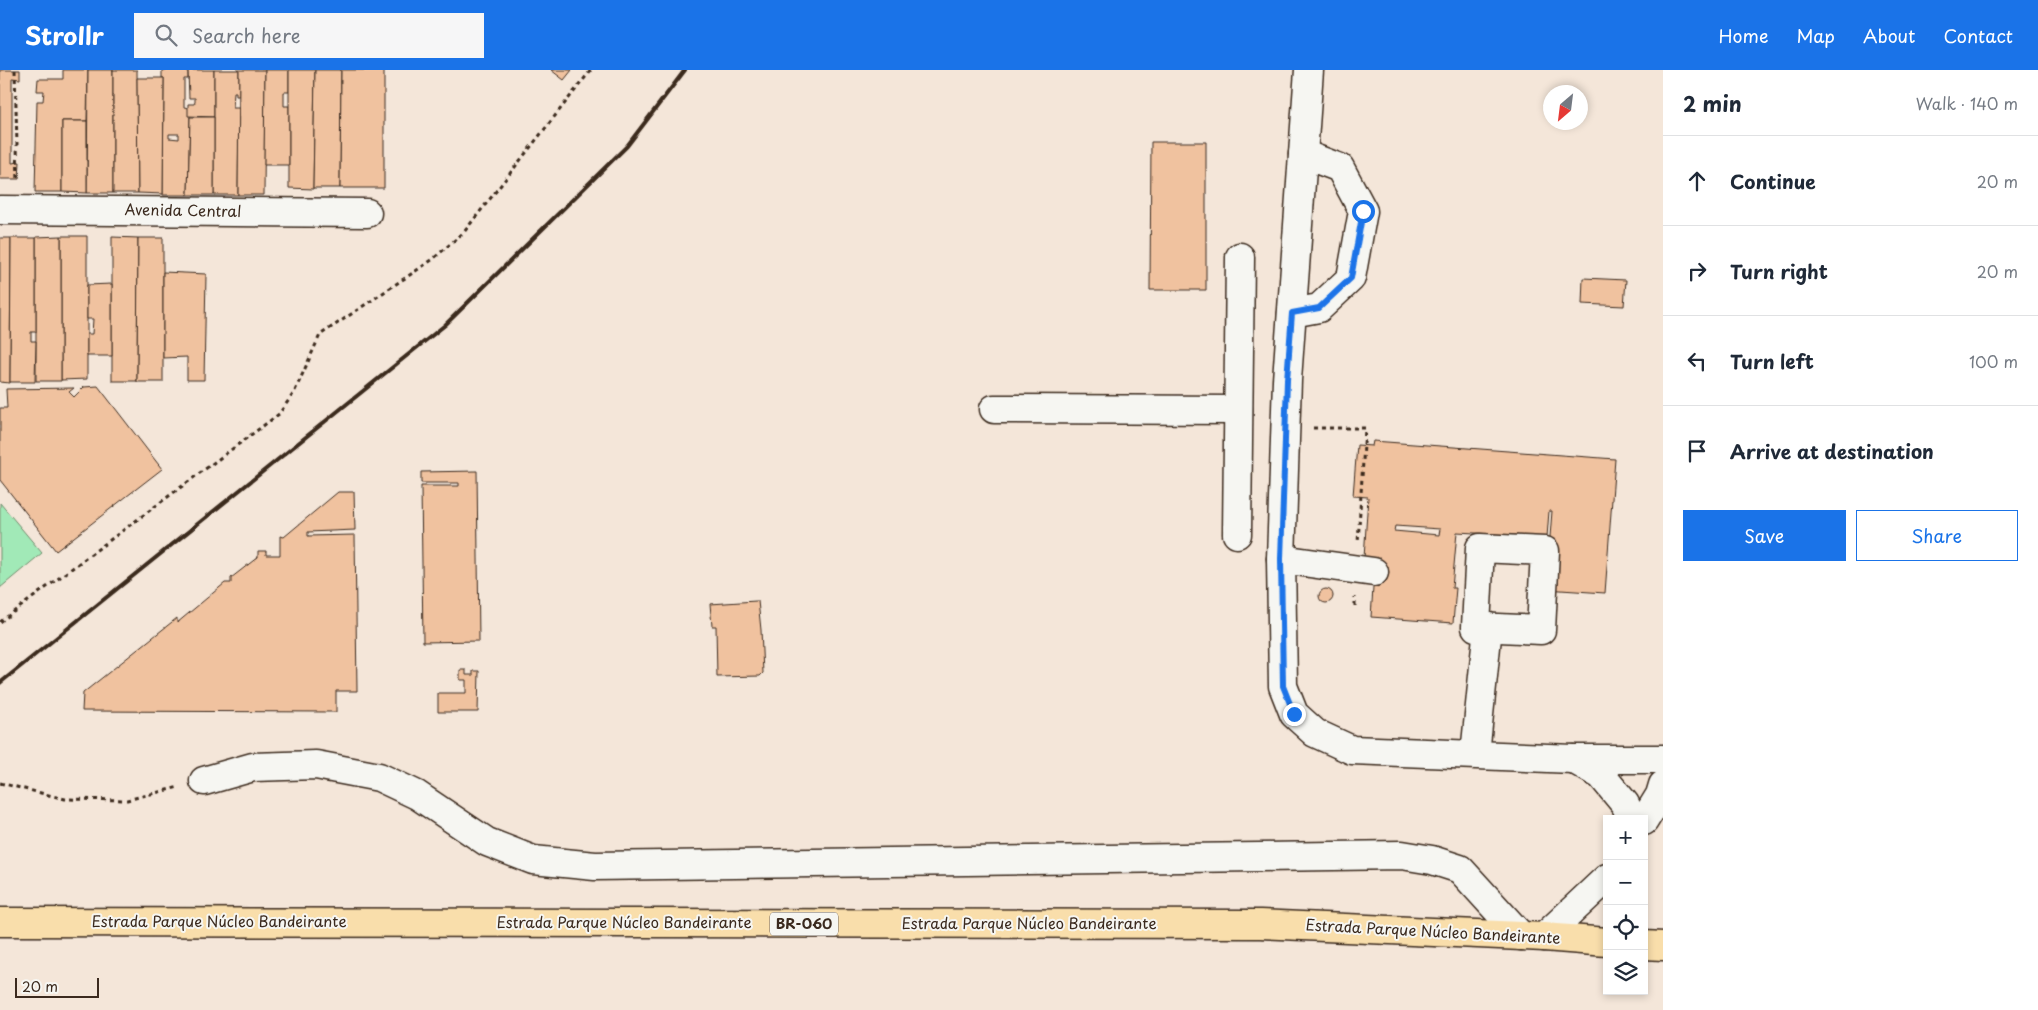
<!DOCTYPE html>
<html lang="en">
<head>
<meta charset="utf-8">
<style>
  body { margin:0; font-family:"Playpen Sans",sans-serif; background:#f6f6f7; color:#1f2937 }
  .controls { position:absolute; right:15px; bottom:15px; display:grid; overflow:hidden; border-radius:0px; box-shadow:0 2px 8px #0003 }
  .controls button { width:45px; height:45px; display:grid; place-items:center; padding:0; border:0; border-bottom:1px solid #e0e1e3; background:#fff; color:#1f2937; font:25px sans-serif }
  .compass { position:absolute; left:1543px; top:15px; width:45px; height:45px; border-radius:50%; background:#fff; box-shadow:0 2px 8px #0003; rotate:208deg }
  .scale { position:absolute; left:15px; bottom:12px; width:84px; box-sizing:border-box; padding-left:5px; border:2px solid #3b2a1e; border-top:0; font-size:14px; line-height:18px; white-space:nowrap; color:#3b2a1e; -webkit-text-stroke:4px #f6f6f2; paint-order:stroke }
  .stop { position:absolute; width:15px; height:15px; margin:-11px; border:4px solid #1a73e8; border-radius:50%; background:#fff }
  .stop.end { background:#1a73e8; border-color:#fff; box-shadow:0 1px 5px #0008 }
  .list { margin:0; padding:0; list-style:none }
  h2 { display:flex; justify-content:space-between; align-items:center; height:65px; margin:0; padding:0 20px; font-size:21px }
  h2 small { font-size:16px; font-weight:400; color:#747a83 }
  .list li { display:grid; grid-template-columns:32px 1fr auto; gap:15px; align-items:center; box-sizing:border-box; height:90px; padding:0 20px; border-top:1px solid #e0e1e3 }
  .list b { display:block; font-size:19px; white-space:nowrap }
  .list em { font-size:16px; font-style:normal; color:#747a83 }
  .actions { display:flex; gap:10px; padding:15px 20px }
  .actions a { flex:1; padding:11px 0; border:1px solid #1a73e8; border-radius:0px; text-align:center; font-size:18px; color:#1a73e8 }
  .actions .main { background:#1a73e8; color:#fff }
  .icon { flex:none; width:28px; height:28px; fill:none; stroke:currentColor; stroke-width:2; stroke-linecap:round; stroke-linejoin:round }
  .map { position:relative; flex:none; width:1663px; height:940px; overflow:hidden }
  header { display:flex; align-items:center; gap:30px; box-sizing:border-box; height:70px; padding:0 25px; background:#1a73e8; color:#fff }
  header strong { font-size:24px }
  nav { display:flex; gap:28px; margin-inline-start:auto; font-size:18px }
  .search { width:350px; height:45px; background:#f6f6f7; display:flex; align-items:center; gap:12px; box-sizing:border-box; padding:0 18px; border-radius:0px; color:#747a83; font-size:19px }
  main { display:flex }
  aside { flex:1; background:#fff }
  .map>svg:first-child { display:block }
</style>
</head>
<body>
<header>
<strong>Strollr</strong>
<div class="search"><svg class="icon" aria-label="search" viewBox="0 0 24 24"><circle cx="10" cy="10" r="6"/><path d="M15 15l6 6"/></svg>Search here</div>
<nav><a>Home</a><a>Map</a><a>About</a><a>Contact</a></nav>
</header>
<main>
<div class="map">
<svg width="1663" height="940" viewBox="0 0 1663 940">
  <rect width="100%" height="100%" fill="#f4e6d9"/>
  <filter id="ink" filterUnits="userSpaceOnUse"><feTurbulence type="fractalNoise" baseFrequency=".02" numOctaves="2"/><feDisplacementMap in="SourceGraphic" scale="10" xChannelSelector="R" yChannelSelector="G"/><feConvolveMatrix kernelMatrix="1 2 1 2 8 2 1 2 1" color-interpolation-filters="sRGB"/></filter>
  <g filter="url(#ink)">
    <polygon fill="#a1e9b7" stroke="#6e8a6a" points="0,433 42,483 0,518"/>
    <g fill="#f0c29f" stroke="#3b2a1e" fill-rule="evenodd">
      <polygon points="0,0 20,0 20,9 12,8 12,93 20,92 19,109 0,109"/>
      <polygon points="63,0 88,0 87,51 62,51 62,122 35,122 37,31 43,31 44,21 37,21 38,9 63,9"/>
      <polygon points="88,0 113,0 113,123 87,123"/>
      <polygon points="113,0 137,0 138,123 113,123"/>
      <path d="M162 0H188V9H184V37L189 38 190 46 188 125H163L164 8H162ZM169 64H179V69L169 68Z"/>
      <polygon points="188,0 214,0 214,47 188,46 188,34 194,34 195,32 195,28 189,28"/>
      <polygon points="214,0 239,0 239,26 236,26 236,22 234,22 233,38 239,38 238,125 214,125"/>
      <polygon points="239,0 265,0 264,125 238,125"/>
      <polygon points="265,0 289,0 289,22 284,22 284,36 289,36 289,95 264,95"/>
      <polygon points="289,0 315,0 313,119 289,118"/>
      <polygon points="315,0 341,0 340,118 313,118"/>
      <polygon points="341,0 384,0 384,118 340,118"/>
      <polygon points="551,0 572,0 564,10"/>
      <polygon points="137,8 164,8 163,124 138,123"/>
      <polygon points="190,47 214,47 214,125 188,125"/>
      <polygon points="62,51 87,51 87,123 62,122"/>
      <polygon points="1151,72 1206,72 1206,220 1150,220"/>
      <polygon points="61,166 87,166 87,309 61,310"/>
      <polygon points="61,166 61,311 36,311 36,167"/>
      <polygon points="112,167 138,168 137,311 112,311"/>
      <polygon points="0,168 11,168 11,170 10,313 0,312"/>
      <polygon points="11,168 36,168 36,262 31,262 31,271 36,271 35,312 10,312"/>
      <polygon points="138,168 163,168 163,312 137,312"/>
      <polygon points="163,202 206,204 204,310 187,310 187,287 163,288"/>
      <polygon points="1583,208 1626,210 1624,236 1582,234"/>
      <polygon points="112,214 112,286 87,286 87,264 92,264 93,249 87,249 87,215"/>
      <polygon points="98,316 162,399 56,481 0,410 0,338 7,338 6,319 74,318 69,322 74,327 84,317"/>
      <path d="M1373 371 1615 389 1605 523 1546 519 1552 441H1549L1547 467 1457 462 1452 518H1456L1453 553 1371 547 1375 489 1364 488 1368 427 1353 426 1357 375 1372 376ZM1395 456 1440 459 1439 465 1394 461Z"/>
      <polygon points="477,401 479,571 423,572 421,416 459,416 459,413 421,413 421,402"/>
      <polygon points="338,422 354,422 355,460 308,462 308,466 355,465 357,621 336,621 336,642 82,641 83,623 177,548 177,553 225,513 231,513 231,508 258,487 258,481 266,481 266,485 280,485 280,466 284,467"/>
      <circle cx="1326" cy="526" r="7"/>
      <polygon points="756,531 758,531 761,560 763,603 760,606 717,607 716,556 712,556 710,534"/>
      <polygon points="460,600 466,600 466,605 473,605 473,601 479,601 478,642 438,642 438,623 466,623 466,610 460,610"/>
    </g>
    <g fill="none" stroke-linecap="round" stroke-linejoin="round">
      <g stroke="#3b2a1e" stroke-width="31">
        <g id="minor">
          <polyline points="1309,0 1287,310 1281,489 1283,616 1294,644 1315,663 1352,680 1573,689 1663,689"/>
          <polyline points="0,140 367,143"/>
          <polyline points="1292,243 1319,238 1351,208 1363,141 1340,98 1303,84"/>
          <polyline points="994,339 1238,340"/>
          <polyline points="1237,464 1240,187"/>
          <polygon points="1480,478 1545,481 1541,560 1476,557"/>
          <polyline points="1281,489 1374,502"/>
          <polyline points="1475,684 1488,557"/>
          <polyline points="1573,689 1601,705 1625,734 1632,749"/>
          <polyline points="204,711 253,697 316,695 379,707 417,725 487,772 533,790 595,796 1402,785 1432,790 1460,799 1521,866"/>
          <polyline points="1644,751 1660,725 1663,715"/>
          <polyline points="1544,867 1607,808"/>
        </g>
      </g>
      <g stroke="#3b2a1e" stroke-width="31">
        <g id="highway">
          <polyline points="0,852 1260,854 1544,867 1607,872"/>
          <polyline points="1644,875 1663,876"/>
        </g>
      </g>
      <g stroke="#3b2a1e" stroke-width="3" stroke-dasharray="4 4" stroke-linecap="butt">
        <polyline points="15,0 18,112"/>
        <polyline points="1313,358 1365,358 1358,473"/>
        <polyline points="1355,536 1355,527"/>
        <polyline points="0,552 279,344 294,323 320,265 432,190 464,162 591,0"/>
        <polyline points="0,713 65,729 127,730 179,717"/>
      </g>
      <use href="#minor" stroke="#f6f6f2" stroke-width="28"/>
      <use href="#highway" stroke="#f9deab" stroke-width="28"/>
      <polyline stroke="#3b2a1e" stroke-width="4" points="0,613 445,255 627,76 685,0"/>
    </g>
  </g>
  <g fill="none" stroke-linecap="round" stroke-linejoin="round" filter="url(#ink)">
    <polyline stroke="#1a73e8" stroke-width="6" points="1294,644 1283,616 1281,489 1287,310 1292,243 1319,238 1351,208 1363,141"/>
  </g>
  <g text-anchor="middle" stroke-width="4" stroke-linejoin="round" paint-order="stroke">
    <rect fill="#f6f6f2" stroke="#73675e" stroke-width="1" x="770" y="842.5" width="68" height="23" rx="4"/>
    <g font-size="14" font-weight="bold" fill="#3b2a1e">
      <text x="804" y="859">BR-060</text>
    </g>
    <g font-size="15" fill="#3b2a1e" stroke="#f6f6f2">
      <text transform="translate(183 141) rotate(1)" y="5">Avenida Central</text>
      <text x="219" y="857">Estrada Parque Núcleo Bandeirante</text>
      <text x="624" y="858">Estrada Parque Núcleo Bandeirante</text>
      <text x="1029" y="859">Estrada Parque Núcleo Bandeirante</text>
      <text transform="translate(1433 862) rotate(3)" y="5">Estrada Parque Núcleo Bandeirante</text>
    </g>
  </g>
</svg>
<div class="controls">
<button>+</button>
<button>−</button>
<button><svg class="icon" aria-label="locate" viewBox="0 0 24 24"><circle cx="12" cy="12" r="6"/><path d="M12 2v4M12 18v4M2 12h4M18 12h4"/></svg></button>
<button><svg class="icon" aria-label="layers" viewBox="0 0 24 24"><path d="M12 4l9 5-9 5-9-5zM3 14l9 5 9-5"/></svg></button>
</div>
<svg class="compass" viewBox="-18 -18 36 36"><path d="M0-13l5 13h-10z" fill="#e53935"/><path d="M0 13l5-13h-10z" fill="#747a83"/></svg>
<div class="scale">20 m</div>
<div class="stop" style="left:1363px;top:141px"></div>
<div class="stop end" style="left:1294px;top:644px"></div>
</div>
<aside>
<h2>2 min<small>Walk · 140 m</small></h2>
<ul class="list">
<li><svg class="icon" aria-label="ahead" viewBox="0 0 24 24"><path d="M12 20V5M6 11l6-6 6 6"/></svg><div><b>Continue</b></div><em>20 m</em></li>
<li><svg class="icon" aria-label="right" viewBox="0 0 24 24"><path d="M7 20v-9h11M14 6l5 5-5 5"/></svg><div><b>Turn right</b></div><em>20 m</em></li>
<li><svg class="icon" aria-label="left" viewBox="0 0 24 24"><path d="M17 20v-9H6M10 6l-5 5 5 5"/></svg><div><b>Turn left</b></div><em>100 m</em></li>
<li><svg class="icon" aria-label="arrive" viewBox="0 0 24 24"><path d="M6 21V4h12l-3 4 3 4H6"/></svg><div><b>Arrive at destination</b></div></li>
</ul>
<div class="actions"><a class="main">Save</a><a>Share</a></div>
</aside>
</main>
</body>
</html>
